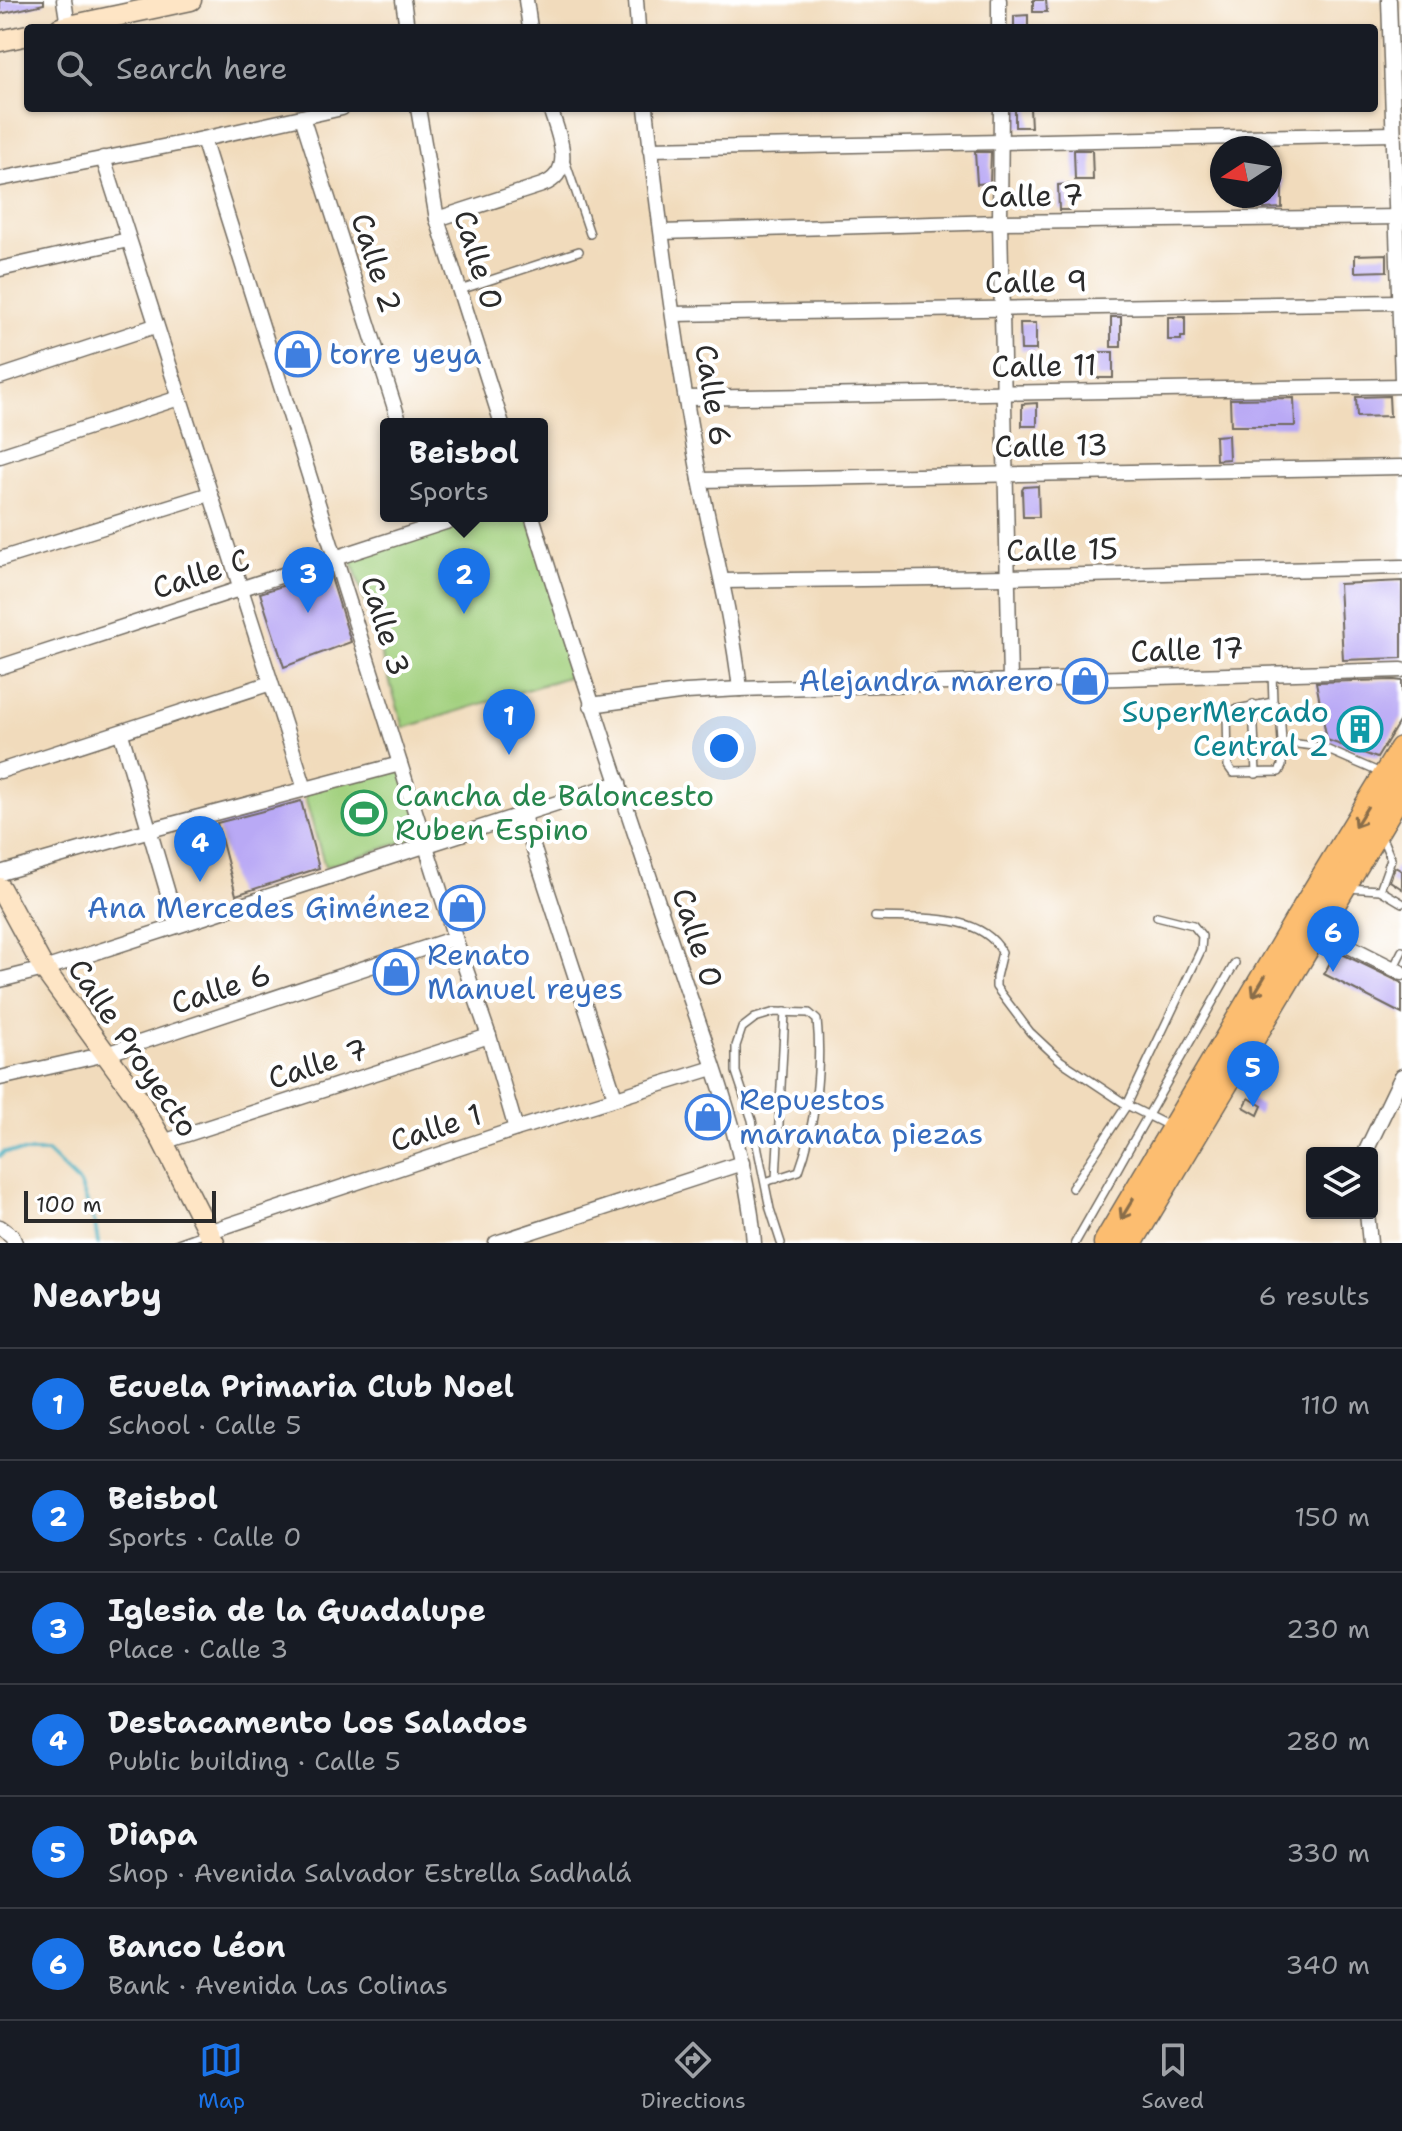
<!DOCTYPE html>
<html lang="en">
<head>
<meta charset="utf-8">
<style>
  body { margin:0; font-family:"Shantell Sans",sans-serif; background:#20242c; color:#f1f3f6 }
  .controls { position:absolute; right:24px; bottom:24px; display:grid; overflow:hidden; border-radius:8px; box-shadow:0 2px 6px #0004 }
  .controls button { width:72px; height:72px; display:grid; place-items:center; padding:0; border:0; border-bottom:2px solid #363941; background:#171b24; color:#f1f3f6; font:40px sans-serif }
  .compass { position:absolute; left:1210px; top:136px; width:72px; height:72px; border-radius:50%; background:#171b24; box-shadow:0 2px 6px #0004; rotate:258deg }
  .scale { position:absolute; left:24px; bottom:20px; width:192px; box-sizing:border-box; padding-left:8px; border:4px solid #2b2b2b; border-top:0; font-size:22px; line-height:28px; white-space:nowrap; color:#2b2b2b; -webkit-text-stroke:6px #fff; paint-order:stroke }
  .you { position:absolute; left:724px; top:748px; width:28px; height:28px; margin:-20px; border:6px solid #fff; border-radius:50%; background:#1a73e8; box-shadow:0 0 0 12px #1a73e833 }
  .badge { display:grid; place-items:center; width:52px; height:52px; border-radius:50%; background:#1a73e8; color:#fff; font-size:26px; font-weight:700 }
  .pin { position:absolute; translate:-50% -66px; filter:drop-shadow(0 2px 4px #0008) }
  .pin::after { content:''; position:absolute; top:42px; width:28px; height:24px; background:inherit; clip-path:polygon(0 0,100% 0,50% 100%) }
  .popup { position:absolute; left:380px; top:418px; width:168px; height:104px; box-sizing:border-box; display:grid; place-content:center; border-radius:8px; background:#171b24; filter:drop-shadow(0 2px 6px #0005); font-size:26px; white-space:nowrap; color:#9ea1a6 }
  .popup b { font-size:30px; color:#f1f3f6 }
  .popup::after { content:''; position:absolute; left:50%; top:100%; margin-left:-16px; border:16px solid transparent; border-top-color:#171b24 }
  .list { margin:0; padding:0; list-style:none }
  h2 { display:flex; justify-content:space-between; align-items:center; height:104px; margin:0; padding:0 32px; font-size:34px }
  h2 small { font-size:26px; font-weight:400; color:#9ea1a6 }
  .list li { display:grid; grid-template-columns:52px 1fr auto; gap:24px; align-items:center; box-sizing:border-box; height:112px; padding:0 32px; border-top:2px solid #363941 }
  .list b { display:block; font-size:30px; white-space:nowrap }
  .list p { margin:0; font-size:26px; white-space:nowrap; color:#9ea1a6 }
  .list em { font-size:26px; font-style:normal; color:#9ea1a6 }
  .icon { flex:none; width:44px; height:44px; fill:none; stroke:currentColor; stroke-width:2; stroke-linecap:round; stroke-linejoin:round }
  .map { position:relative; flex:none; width:1402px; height:1243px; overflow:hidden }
  .search { position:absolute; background:#171b24; box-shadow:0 2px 6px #0004; left:24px; right:24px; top:24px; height:88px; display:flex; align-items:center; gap:20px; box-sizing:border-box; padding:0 28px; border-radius:8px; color:#9ea1a6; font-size:30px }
  .sheet { height:776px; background:#171b24 }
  nav { display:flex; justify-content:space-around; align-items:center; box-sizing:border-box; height:112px; border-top:2px solid #363941; background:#171b24; font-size:22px; color:#9ea1a6 }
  nav a { display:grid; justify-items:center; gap:4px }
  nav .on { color:#1a73e8 }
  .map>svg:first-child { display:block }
</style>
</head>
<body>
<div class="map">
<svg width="1402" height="1243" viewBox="0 0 1402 1243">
  <rect width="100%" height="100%" fill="#fff"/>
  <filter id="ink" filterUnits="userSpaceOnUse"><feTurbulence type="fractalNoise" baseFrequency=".0125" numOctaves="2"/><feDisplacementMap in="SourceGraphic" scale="16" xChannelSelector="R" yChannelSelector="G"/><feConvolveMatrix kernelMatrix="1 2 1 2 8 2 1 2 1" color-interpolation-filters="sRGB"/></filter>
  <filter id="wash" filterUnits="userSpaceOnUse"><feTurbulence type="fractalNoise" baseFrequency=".006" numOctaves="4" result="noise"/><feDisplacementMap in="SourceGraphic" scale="32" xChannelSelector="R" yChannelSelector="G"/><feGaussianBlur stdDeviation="1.8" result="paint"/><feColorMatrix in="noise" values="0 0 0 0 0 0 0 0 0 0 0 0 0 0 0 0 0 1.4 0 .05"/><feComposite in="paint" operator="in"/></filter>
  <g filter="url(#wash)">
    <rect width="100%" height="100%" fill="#f1dbbc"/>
    <g fill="#a2d07e" stroke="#667e54" stroke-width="2">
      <polygon points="474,516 528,516 580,673 404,728 350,555"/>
      <polygon points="402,764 425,835 325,867 303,791"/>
    </g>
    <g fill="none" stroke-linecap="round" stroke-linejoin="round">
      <polyline stroke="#3dabbb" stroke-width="4" points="0,1156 4,1152 47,1152 80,1184 95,1224 98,1243"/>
    </g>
    <g id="blocks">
      <g fill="#b9a9f5">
        <polygon points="0,0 44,0 44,4 0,14"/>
        <polygon points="1033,0 1046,0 1047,12 1033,12"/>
        <polygon points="1028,15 1028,28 1014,28 1014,16"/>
        <polygon points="1015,108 1030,108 1031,127 1015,127"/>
        <polygon points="1074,150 1092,150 1093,180 1075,180"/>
        <polygon points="975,152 991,152 990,183 977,184"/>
        <polygon points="1282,179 1282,208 1264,209 1264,196 1270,196 1270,180"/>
        <polygon points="1069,184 1069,210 1059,210 1058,185"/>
        <polygon points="1387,254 1387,271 1355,272 1355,255"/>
        <rect x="1111" y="317" width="10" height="30"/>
        <polygon points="1168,317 1185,317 1185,337 1181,337 1181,340 1168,340"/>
        <polygon points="1020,323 1036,323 1036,350 1021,350"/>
        <rect x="1096" y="352" width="17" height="26"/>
        <polygon points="1389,396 1390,416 1357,417 1356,397"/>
        <polygon points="1294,398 1295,426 1231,426 1230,399"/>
        <polygon points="1037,403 1037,426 1022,426 1022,404"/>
        <polygon points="1228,435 1229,459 1216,460 1215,436"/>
        <polygon points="1038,486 1039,517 1023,517 1022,490 1024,487"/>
        <polygon points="329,571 351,642 284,667 260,593"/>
        <polygon points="1402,581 1402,658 1343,660 1339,584"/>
        <polygon points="1394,680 1402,681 1402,717 1377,758 1327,740 1316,682"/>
        <polygon points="301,801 319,868 236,895 217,823"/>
        <polygon points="1395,867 1402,871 1402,889 1390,881"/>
        <polygon points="1336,951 1402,983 1402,1014 1324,974"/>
        <polygon points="1249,1098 1262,1106 1258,1115 1244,1107"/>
      </g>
    </g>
  </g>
  <g filter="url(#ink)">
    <use href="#blocks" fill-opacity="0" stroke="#70695e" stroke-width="2"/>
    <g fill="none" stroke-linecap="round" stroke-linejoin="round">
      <g stroke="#70695e" stroke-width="10">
        <g id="lane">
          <polyline points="565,160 590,234"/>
          <polyline points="460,290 579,251"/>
          <polyline points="1272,673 1273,702"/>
          <polyline points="1253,704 1256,774"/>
          <polyline points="1282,742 1282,766 1279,772 1233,773 1228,766 1227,711 1273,702 1280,711 1282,742 1321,747 1381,773"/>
          <polyline points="1346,888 1380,890 1402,903"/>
          <polyline points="1380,890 1391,859 1380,833"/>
          <path d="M875 917C914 919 980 911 1002 952L996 977V987L1030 1032 1061 1061 1127 1105 1171 1127"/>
          <polyline points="1393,969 1402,951"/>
          <polyline points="776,1179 785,1012"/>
          <path d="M765 1182 799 1171C815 1128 822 1066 817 1020L809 1013 775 1012 755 1018 742 1028 736 1046V1072L752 1120 770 1209 781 1243"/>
          <polyline points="1072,1188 1127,1105 1201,950 1202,936 1193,925 1157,916"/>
          <polyline points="178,1243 206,1233"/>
          <polyline points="1075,1243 1235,963"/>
        </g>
      </g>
      <g stroke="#70695e" stroke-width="17">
        <g id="street">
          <polyline points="64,0 68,26"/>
          <polyline points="403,0 407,28"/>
          <polyline points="526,0 530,28"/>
          <polyline points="636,0 638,28"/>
          <polyline points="999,0 999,28"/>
          <polyline points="1389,0 1402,379"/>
          <polyline points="418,108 437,219 502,424"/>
          <path d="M646 108C660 232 677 358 700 480 714 550 732 618 740 689"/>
          <polyline points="1001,108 1000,222 1010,680"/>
          <polyline points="302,117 400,424"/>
          <polyline points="203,139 455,938 489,1036 516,1129"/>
          <polyline points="650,149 1393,134"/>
          <polyline points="103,158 305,789"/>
          <polyline points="0,179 203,139 342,108"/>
          <path d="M437 219 542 185C577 172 558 135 550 108"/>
          <polyline points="662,232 1000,222 1402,217"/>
          <polyline points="0,269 128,240"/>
          <polyline points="673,314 1399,302"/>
          <polyline points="0,377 155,326"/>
          <polyline points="687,398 1402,386"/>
          <polyline points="0,456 179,398"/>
          <polyline points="700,480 1402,467"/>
          <path d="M532 516C578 665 628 813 678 962 708 1053 747 1147 754 1243"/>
          <polyline points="0,559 210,494"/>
          <polyline points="723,581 1008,577 1402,567"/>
          <polyline points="0,667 464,516"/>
          <polyline points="591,705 686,692 740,689 1402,670"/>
          <polyline points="121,734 177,924"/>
          <polyline points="0,771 271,683"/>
          <polyline points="522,813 615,1097"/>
          <polyline points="0,873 150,830 400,764"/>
          <polyline points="1313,928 1402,973"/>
          <polyline points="0,980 44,969 619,783"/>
          <polyline points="0,1078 106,1054 455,938"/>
          <polyline points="163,1142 489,1036"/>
          <polyline points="1365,1153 1402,1076"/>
          <polyline points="1367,1213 1370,1243"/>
          <polyline points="0,1227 12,1236 15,1243"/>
          <polyline points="208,1232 516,1129 713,1068"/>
          <polyline points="496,1243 742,1163"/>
        </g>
      </g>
      <g stroke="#70695e" stroke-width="23">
        <g id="secondary">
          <polyline points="60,28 191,0"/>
          <polyline points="0,41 28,35"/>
          <polyline points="0,888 44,969 135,1094 163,1142 214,1243"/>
        </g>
      </g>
      <g stroke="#70695e" stroke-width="29">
        <g id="highway">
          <polyline points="1107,1243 1299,919 1402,750"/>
          <polyline points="1129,1243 1402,787"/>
        </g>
      </g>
      <use href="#lane" stroke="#fff" stroke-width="7"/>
      <use href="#street" stroke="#fff" stroke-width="14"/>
      <use href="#secondary" stroke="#fee5c5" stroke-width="20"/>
      <use href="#highway" stroke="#fcbd6f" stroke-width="26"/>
    </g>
    <defs><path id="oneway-shaft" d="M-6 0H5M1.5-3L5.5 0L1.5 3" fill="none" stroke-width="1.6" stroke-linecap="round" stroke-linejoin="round" transform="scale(2)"/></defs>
    <g stroke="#896d4a">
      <use href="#oneway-shaft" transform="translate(1361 817) rotate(122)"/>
      <use href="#oneway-shaft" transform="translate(1259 986) rotate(121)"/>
      <use href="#oneway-shaft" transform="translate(1127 1209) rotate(121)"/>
    </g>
  </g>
  <defs>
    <g id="shop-ring" transform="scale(2.3)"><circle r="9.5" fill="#fff" stroke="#3f7fe0" stroke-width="1.5"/><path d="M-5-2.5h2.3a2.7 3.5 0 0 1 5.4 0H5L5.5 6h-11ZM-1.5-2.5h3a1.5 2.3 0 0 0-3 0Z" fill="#3f7fe0"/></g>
    <g id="building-ring" transform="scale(2.3)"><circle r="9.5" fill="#fff" stroke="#0f9aa8" stroke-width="1.5"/><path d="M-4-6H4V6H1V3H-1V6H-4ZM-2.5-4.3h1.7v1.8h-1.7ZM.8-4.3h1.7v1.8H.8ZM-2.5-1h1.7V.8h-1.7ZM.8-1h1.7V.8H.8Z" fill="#0f9aa8"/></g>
    <g id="stadium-ring" transform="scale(2.3)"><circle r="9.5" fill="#fff" stroke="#2e9e5b" stroke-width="1.5"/><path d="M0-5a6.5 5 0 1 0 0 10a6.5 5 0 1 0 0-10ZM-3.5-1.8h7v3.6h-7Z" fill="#2e9e5b"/></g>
  </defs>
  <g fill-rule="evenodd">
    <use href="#shop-ring" x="298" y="354"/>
    <use href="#shop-ring" x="1085" y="681"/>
    <use href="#building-ring" x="1360" y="729"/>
    <use href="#stadium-ring" x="364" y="813"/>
    <use href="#shop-ring" x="462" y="908"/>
    <use href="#shop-ring" x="396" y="972"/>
    <use href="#shop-ring" x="708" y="1117"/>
  </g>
  <g text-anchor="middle" stroke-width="8" stroke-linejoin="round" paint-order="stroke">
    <g font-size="30" fill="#2b2b2b" stroke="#fff">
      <text transform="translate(1032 196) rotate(-1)" y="10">Calle 7</text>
      <text transform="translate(478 260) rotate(73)" y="10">Calle 0</text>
      <text transform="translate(376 263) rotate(72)" y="10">Calle 2</text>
      <text transform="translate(1036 282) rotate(-1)" y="10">Calle 9</text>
      <text transform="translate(1044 366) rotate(-1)" y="10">Calle 11</text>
      <text transform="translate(713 395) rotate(81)" y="10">Calle 6</text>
      <text transform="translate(1051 446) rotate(-1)" y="10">Calle 13</text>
      <text transform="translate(1062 550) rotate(-1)" y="10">Calle 15</text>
      <text transform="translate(201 574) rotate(-18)" y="10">Calle C</text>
      <text transform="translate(385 626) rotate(73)" y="10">Calle 3</text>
      <text transform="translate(1187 650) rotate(-2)" y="10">Calle 17</text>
      <text transform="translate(697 938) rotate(72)" y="10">Calle 0</text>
      <text transform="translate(221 989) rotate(-18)" y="10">Calle 6</text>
      <text transform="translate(133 1048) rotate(56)" y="10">Calle Proyecto</text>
      <text transform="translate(318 1064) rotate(-18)" y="10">Calle 7</text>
      <text transform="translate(436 1128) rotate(-18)" y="10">Calle 1</text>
    </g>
    <g font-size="30" fill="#366cbe" stroke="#fff" text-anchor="start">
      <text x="329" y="364">torre yeya</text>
      <text x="1054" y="691" text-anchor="end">Alejandra marero</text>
      <text x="431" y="918" text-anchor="end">Ana Mercedes Giménez</text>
      <text x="427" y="965">Renato<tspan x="427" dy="34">Manuel reyes</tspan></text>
      <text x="739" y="1110">Repuestos<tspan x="739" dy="34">maranata piezas</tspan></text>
    </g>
    <g font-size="30" fill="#0d838f" stroke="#fff" text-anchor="end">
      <text x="1329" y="722">SuperMercado<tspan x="1329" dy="34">Central 2</tspan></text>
    </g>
    <g font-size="30" fill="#27864d" stroke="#fff" text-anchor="start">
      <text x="395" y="806">Cancha de Baloncesto<tspan x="395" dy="34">Ruben Espino</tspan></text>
    </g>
  </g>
</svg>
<div class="controls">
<button><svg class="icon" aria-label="layers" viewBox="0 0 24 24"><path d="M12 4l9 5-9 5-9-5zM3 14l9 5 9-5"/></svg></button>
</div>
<svg class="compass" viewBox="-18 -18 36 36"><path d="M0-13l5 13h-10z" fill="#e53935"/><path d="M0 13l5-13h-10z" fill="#9ea1a6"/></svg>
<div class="scale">100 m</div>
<div class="you"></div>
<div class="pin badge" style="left:509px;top:755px">1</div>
<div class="pin badge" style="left:464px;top:614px">2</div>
<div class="popup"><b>Beisbol</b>Sports</div>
<div class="pin badge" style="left:308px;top:613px">3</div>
<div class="pin badge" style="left:200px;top:882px">4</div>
<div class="pin badge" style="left:1253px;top:1107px">5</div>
<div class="pin badge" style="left:1333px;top:972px">6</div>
<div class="search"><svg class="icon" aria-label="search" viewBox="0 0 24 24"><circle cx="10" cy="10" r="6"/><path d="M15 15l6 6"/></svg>Search here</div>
</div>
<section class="sheet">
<h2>Nearby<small>6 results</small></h2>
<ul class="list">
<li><span class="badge">1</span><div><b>Ecuela Primaria Club Noel</b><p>School · Calle 5</p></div><em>110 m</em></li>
<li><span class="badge">2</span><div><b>Beisbol</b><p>Sports · Calle 0</p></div><em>150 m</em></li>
<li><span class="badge">3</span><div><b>Iglesia de la Guadalupe</b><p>Place · Calle 3</p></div><em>230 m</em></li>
<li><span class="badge">4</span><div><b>Destacamento Los Salados</b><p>Public building · Calle 5</p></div><em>280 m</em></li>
<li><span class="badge">5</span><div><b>Diapa</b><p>Shop · Avenida Salvador Estrella Sadhalá</p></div><em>330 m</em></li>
<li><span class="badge">6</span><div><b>Banco Léon</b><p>Bank · Avenida Las Colinas</p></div><em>340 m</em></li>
</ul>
</section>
<nav>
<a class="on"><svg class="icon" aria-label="map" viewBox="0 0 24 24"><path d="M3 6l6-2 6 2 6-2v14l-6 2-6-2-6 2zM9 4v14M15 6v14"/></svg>Map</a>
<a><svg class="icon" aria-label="directions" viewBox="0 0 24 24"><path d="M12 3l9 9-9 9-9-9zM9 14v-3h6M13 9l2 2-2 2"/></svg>Directions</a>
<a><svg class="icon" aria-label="saved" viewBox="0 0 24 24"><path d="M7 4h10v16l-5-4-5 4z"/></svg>Saved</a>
</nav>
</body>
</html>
